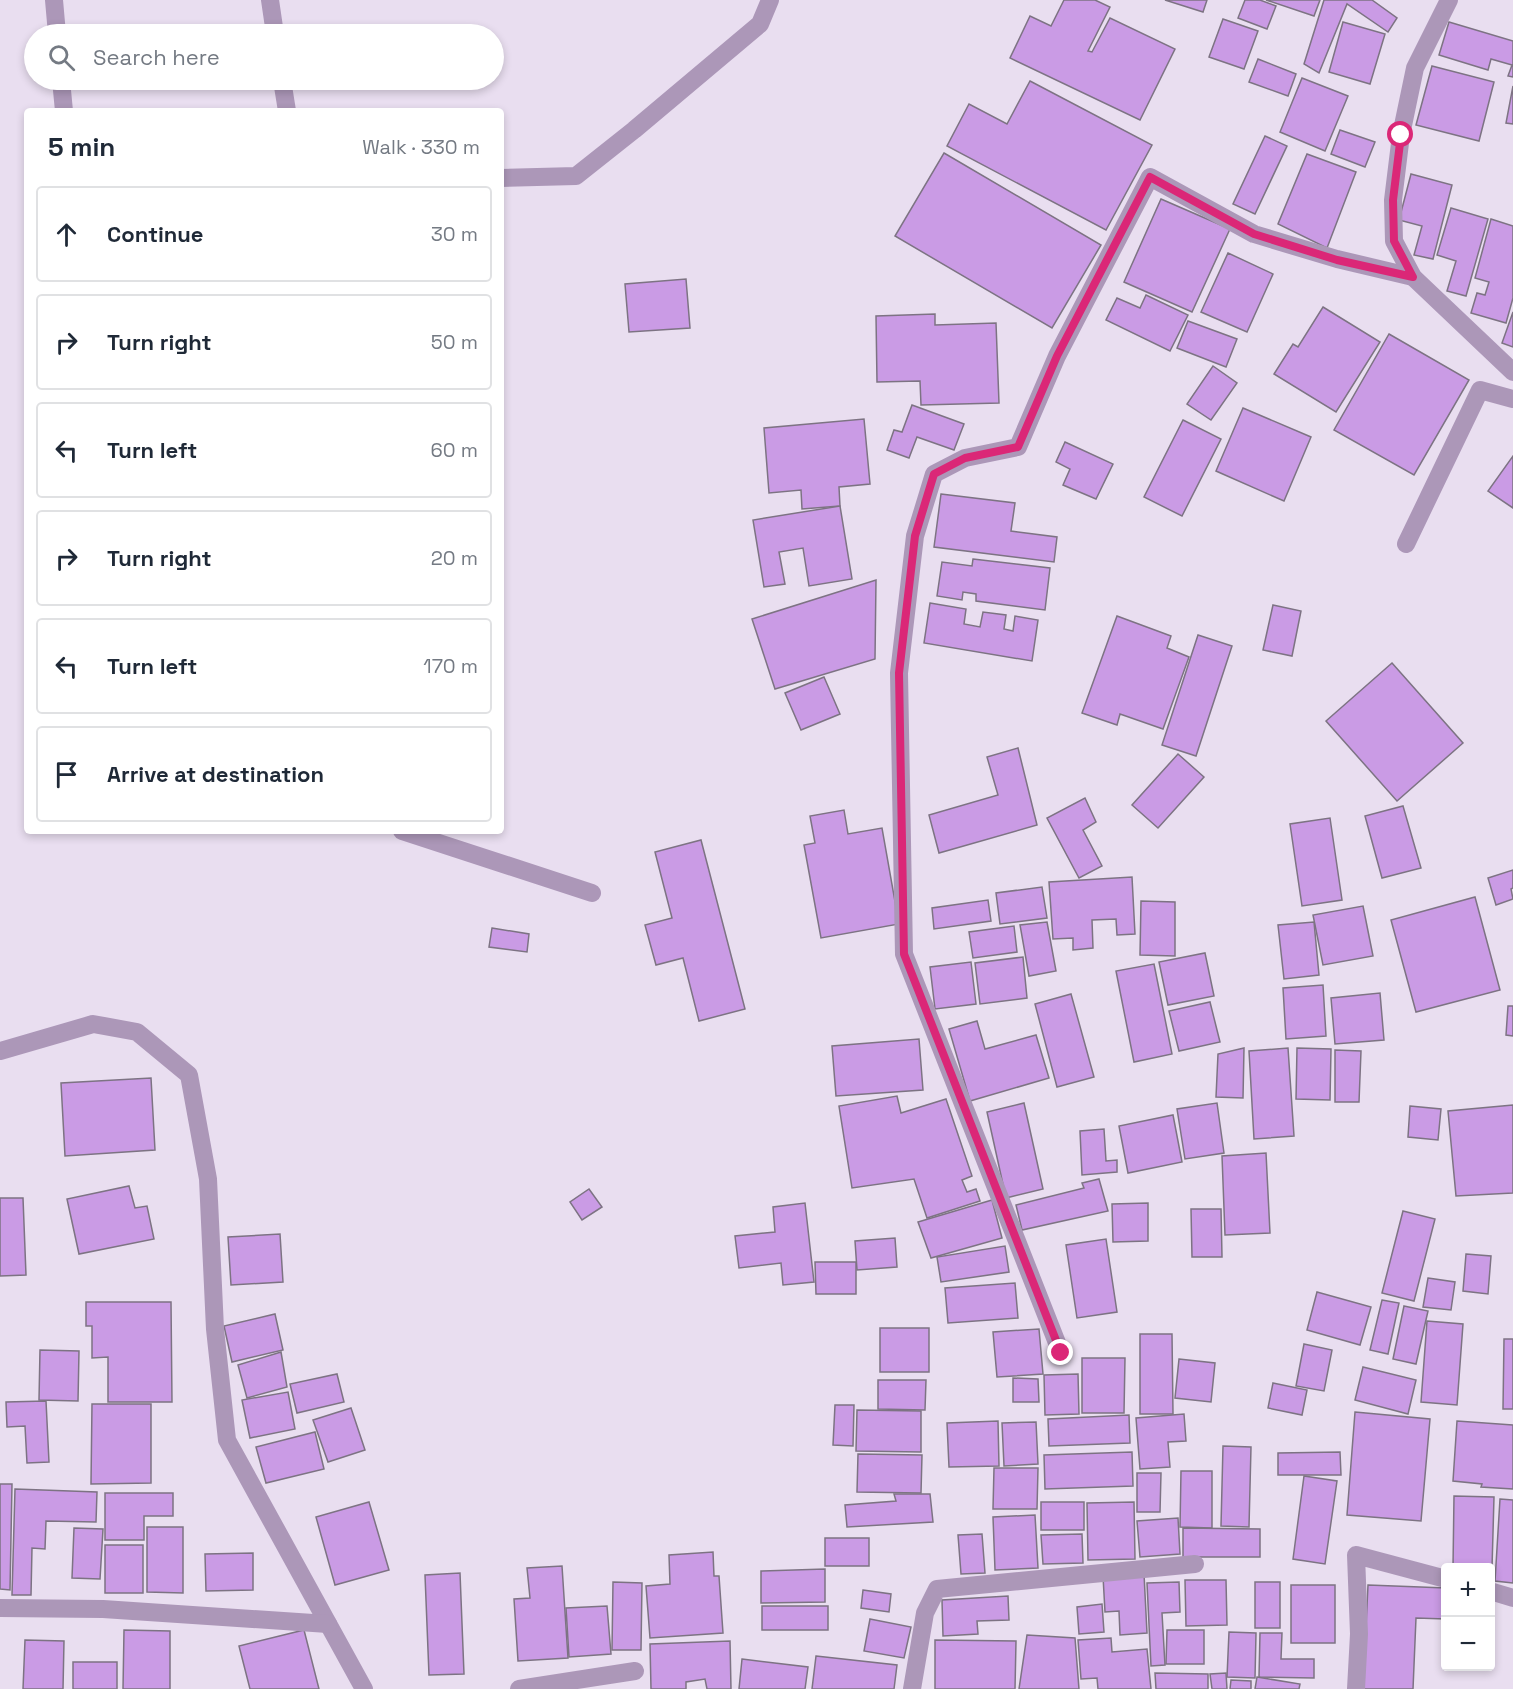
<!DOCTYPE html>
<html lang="en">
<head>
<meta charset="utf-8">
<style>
  body { margin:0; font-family:"Space Grotesk",sans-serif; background:#f2f2f3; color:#1f2937 }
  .controls { position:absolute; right:18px; bottom:18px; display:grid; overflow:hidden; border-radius:6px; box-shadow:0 3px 9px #0003 }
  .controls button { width:54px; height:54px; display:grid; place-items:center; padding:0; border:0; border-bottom:2px solid #e0e1e3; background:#fff; color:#1f2937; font:30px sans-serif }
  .stop { position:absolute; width:18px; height:18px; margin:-14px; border:4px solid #db2777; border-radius:50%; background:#fff }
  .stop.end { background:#db2777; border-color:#fff; box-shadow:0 2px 6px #0008 }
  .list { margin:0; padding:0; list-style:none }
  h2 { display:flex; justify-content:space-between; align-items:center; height:78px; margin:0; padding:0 24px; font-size:26px }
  h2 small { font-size:20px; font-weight:400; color:#747a83 }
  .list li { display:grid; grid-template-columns:39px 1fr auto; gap:18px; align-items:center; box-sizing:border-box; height:96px; margin:0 12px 12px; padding:0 12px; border:2px solid #e0e1e3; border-radius:6px }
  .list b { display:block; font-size:22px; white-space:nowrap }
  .list em { font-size:20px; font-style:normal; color:#747a83 }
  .icon { flex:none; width:33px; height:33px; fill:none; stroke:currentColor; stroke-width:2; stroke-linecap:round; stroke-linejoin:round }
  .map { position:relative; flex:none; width:1513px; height:1689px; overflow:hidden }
  .search { position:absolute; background:#fff; box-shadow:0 3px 9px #0003; left:24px; top:24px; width:480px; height:66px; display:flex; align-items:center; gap:15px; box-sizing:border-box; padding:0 21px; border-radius:33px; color:#747a83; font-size:22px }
  .panel { position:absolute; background:#fff; box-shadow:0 3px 9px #0003; left:24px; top:108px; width:480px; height:726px; border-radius:6px }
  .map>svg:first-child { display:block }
</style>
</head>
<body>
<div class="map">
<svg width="1513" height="1689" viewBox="0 0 1513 1689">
  <rect width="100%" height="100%" fill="#e9def0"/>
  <g fill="#ca9be5" stroke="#7d7383" stroke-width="1.5">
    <polygon points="1064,0 1095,0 1110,7 1088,51 1092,52 1110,18 1175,49 1140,120 1010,58 1030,16 1051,26"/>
    <polygon points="1165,0 1207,0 1203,12"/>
    <polygon points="1245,0 1260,0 1276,6 1267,29 1238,18"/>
    <polygon points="1266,0 1320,0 1314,16"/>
    <polygon points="1324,0 1372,0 1397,18 1388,32 1347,4 1319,73 1304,64"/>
    <polygon points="1223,19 1258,31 1244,69 1209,57"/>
    <polygon points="1343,22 1385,34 1370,84 1329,72"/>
    <polygon points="1449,22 1513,41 1513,77 1508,76 1512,65 1491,59 1488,70 1439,55"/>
    <polygon points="1258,59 1296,74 1288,96 1249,82"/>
    <polygon points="1432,66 1494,82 1479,141 1416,125"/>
    <polygon points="1302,78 1348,96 1325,151 1280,132"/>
    <polygon points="1030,81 1152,145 1106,230 947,146 969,104 1007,124"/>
    <polygon points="1513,86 1513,124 1506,123"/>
    <polygon points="1340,130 1375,142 1365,167 1331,154"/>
    <polygon points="1265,136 1287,146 1255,214 1233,204"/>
    <polygon points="944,153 1101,245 1052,328 895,236"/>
    <polygon points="1307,154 1356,172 1327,248 1278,224"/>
    <polygon points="1411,174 1452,185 1433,259 1414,255 1422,226 1399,220"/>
    <polygon points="1161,199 1230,229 1192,312 1124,282"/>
    <polygon points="1451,208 1488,219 1466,296 1447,291 1456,261 1437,255"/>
    <polygon points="1491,219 1513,226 1513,298 1506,323 1471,313 1477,293 1485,295 1489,282 1475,278"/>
    <polygon points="1228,253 1273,274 1247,332 1201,312"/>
    <polygon points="686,279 690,328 629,332 625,284"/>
    <polygon points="1146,295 1188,315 1170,351 1106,320 1117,298 1140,308"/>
    <polygon points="1323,307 1380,342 1336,412 1274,374 1293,344 1298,347"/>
    <polygon points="1513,312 1513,347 1502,343"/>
    <polygon points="935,314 935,325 996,323 999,403 921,405 920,381 877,382 876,316"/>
    <polygon points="1188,321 1237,339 1226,367 1177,348"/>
    <polygon points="1389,334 1469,380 1414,475 1334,430"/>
    <polygon points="1213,366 1237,383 1211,420 1187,404"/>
    <polygon points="912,405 964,424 954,450 917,437 909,458 887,450 894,430 902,432"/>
    <polygon points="1243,408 1311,437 1284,501 1216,471"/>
    <polygon points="864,419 870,484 839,487 840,506 802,509 801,490 769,493 764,428"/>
    <polygon points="1183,420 1221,439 1182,516 1144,497"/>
    <polygon points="1065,442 1113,464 1096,499 1063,485 1070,469 1056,462"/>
    <polygon points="1513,456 1513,508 1488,491"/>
    <polygon points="941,494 1015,503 1011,531 1057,537 1054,562 934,547"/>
    <polygon points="840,506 852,579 809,586 803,548 779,552 785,584 764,587 753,520"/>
    <polygon points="973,559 1050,568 1045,610 976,601 976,594 963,592 962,600 937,596 942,562 972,566"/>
    <polygon points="876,580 875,659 775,689 752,619"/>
    <polygon points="930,603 966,609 964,624 980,627 983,612 1006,615 1004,629 1013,631 1015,616 1038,620 1032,661 924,643"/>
    <polygon points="1273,605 1301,611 1292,656 1263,650"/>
    <polygon points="1117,616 1171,636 1167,648 1189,657 1163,729 1120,714 1117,725 1082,713"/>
    <polygon points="1198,635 1232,646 1196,756 1162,745"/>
    <polygon points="1392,663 1463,743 1397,801 1326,721"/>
    <polygon points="824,677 840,714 801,730 785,693"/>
    <polygon points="1018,748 1037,825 939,853 929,815 998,795 987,757"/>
    <polygon points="1178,754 1204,777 1158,828 1132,805"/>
    <polygon points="1085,798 1096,822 1083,830 1102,866 1079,878 1047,818"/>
    <polygon points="1403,806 1421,868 1382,878 1365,816"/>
    <polygon points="844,810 848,834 882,828 899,924 821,938 804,845 815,843 810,816"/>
    <polygon points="1330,818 1342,900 1302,906 1290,824"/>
    <polygon points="701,840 745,1009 699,1021 683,958 656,965 645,925 672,918 655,852"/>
    <polygon points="1513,870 1513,888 1511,889 1513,899 1496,905 1488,878"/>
    <polygon points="1132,877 1135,934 1117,935 1116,919 1092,920 1093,948 1073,950 1073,938 1053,939 1049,882"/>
    <polygon points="1042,887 1047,918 1000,924 996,893"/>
    <polygon points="1475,897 1500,990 1416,1012 1391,920"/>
    <polygon points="988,900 991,921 934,929 932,908"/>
    <polygon points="1141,901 1175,902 1175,956 1140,955"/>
    <polygon points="1363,906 1373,956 1323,965 1313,915"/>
    <polygon points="1047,922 1056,971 1029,976 1020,925"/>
    <polygon points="1314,922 1319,975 1284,979 1278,925"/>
    <polygon points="1014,926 1017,952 973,958 969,932"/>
    <polygon points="492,928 529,934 527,952 489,947"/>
    <polygon points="1205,953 1214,996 1168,1005 1159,962"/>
    <polygon points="1023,957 1027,998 980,1004 975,963"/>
    <polygon points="971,962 976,1004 935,1009 930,967"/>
    <polygon points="1154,964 1172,1054 1134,1062 1116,971"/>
    <polygon points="1323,985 1326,1036 1286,1039 1283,988"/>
    <polygon points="1380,993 1384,1040 1335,1044 1331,998"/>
    <polygon points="1071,994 1094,1077 1057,1087 1035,1004"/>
    <polygon points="1210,1002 1220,1042 1179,1051 1169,1011"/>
    <polygon points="1508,1006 1513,1006 1513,1036 1506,1035"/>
    <polygon points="977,1021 985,1049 1036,1035 1049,1078 970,1101 949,1029"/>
    <polygon points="919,1039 923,1090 836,1096 832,1046"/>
    <polygon points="1244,1048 1243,1098 1216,1097 1218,1054"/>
    <polygon points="1288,1048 1294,1136 1254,1139 1249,1051"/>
    <polygon points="1297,1048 1331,1049 1330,1100 1296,1099"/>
    <polygon points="1335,1050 1361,1051 1359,1102 1335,1102"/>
    <polygon points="151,1078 155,1150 65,1156 61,1083"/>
    <polygon points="897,1096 901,1113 946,1099 972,1176 962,1180 967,1192 976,1189 980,1201 927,1218 914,1179 852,1188 839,1106"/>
    <polygon points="1024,1103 1043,1189 1006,1198 987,1112"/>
    <polygon points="1217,1103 1224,1153 1185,1159 1177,1109"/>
    <polygon points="1513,1105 1513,1193 1456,1196 1448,1111"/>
    <polygon points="1410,1106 1441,1109 1438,1140 1408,1137"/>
    <polygon points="1173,1115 1182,1162 1128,1173 1119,1126"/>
    <polygon points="1104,1129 1106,1161 1117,1160 1117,1172 1082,1175 1080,1131"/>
    <polygon points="1266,1153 1270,1233 1225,1235 1222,1156"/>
    <polygon points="1099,1179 1108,1211 1022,1230 1016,1205 1084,1188 1082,1183"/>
    <polygon points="129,1186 135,1208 147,1206 154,1239 79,1254 67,1199"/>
    <polygon points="589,1189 602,1207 582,1220 570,1202"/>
    <polygon points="0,1198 23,1198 26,1275 0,1276"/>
    <polygon points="992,1200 1002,1238 931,1258 918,1222"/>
    <polygon points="805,1203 814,1282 783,1285 781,1263 739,1268 735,1236 775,1232 773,1207"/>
    <polygon points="1148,1203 1148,1241 1113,1242 1112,1204"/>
    <polygon points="1191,1209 1221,1209 1222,1257 1192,1257"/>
    <polygon points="1403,1211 1435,1219 1414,1301 1382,1293"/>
    <polygon points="280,1234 283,1282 231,1285 228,1237"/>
    <polygon points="895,1238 897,1267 857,1270 855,1241"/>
    <polygon points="1106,1239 1117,1312 1077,1318 1066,1245"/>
    <polygon points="1005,1246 1009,1272 941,1282 937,1257"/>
    <polygon points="1466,1254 1491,1256 1488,1294 1463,1291"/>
    <polygon points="815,1262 856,1262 856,1294 816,1294"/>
    <polygon points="1428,1278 1455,1282 1451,1310 1423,1307"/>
    <polygon points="1015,1283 1018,1318 948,1323 945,1288"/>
    <polygon points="1317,1292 1371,1307 1360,1345 1307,1330"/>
    <polygon points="1382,1300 1399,1303 1388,1354 1370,1350"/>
    <polygon points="86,1302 171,1302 172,1402 108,1402 108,1357 92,1358 92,1326 86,1326"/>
    <polygon points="1404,1306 1428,1311 1416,1364 1393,1359"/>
    <polygon points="275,1314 283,1350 232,1362 224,1326"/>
    <polygon points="1427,1321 1463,1324 1457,1405 1421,1402"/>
    <rect x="880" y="1328" width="49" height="44"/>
    <polygon points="1039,1329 1043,1374 997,1377 993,1332"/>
    <polygon points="1140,1334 1172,1334 1173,1414 1140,1414"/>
    <polygon points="1504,1339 1513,1339 1513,1409 1503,1409"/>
    <polygon points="1304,1344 1332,1350 1324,1391 1296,1386"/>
    <polygon points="40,1350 79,1351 78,1401 39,1400"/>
    <polygon points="281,1352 287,1387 247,1398 238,1365"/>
    <polygon points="1082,1358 1125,1358 1124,1413 1082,1413"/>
    <polygon points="1179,1359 1215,1363 1211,1402 1175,1398"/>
    <polygon points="1363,1367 1416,1380 1408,1414 1355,1400"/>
    <polygon points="337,1374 344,1402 297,1413 290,1384"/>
    <polygon points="1078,1374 1079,1414 1045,1415 1044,1375"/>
    <polygon points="1013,1378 1038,1379 1039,1402 1013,1402"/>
    <polygon points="878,1380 926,1380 925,1410 878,1409"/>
    <polygon points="1273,1383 1307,1390 1302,1415 1268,1408"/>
    <polygon points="288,1392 295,1429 250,1438 242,1400"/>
    <polygon points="46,1401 49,1462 27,1463 25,1426 7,1427 6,1402"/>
    <polygon points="92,1404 151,1404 151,1483 91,1484"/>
    <polygon points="835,1405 854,1405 853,1446 833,1445"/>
    <polygon points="351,1408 365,1450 328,1462 313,1420"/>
    <polygon points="857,1410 921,1411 921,1452 856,1451"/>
    <polygon points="1355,1412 1430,1419 1421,1521 1347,1515"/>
    <polygon points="1184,1414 1186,1441 1168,1442 1170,1467 1140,1469 1136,1418"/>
    <polygon points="1129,1415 1130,1443 1049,1446 1048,1419"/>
    <polygon points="998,1421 999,1466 949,1467 947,1423"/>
    <polygon points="1457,1421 1513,1425 1513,1489 1481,1487 1482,1484 1453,1481"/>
    <polygon points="1036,1422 1038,1464 1004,1466 1002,1423"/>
    <polygon points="315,1432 324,1469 266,1483 256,1447"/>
    <polygon points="1223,1446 1251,1447 1249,1527 1221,1526"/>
    <polygon points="1132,1452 1133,1486 1045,1489 1044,1455"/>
    <polygon points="1340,1452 1341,1475 1278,1475 1278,1453"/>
    <polygon points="858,1454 922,1455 921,1493 857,1492"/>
    <polygon points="994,1468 1038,1468 1037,1509 993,1509"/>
    <polygon points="1181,1471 1212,1471 1212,1528 1180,1527"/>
    <polygon points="1137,1473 1161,1473 1160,1512 1137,1512"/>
    <polygon points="1304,1476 1337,1481 1325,1564 1293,1559"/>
    <polygon points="0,1484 12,1484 10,1590 0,1589"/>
    <polygon points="15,1489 97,1492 96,1522 46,1521 45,1549 32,1548 31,1595 12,1595"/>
    <polygon points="105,1493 173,1493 173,1516 144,1516 144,1540 105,1540"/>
    <polygon points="894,1494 930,1494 933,1522 847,1527 845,1505 896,1501"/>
    <polygon points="1454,1496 1494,1497 1492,1568 1453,1567"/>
    <polygon points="1500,1499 1513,1500 1513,1583 1495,1581"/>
    <polygon points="369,1502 389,1570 335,1585 316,1517"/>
    <rect x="1041" y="1502" width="43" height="28"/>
    <polygon points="1134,1502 1135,1559 1088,1560 1087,1503"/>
    <polygon points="1035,1515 1038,1568 995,1570 993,1517"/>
    <polygon points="1178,1518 1180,1554 1140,1557 1137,1521"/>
    <polygon points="147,1527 183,1527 183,1593 147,1592"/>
    <polygon points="74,1528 103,1529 100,1579 72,1578"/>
    <polygon points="1183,1528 1260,1529 1260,1557 1183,1557"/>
    <polygon points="982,1534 985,1573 961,1574 958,1535"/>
    <polygon points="1082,1534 1083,1563 1043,1564 1041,1535"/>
    <rect x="825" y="1538" width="44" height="28"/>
    <rect x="105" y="1545" width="38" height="48"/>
    <polygon points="713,1552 714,1576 719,1576 723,1633 650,1638 646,1586 670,1584 669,1555"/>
    <polygon points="253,1553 253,1590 206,1591 205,1554"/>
    <polygon points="562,1566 568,1658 518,1661 514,1599 530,1598 527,1568"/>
    <polygon points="825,1569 825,1602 761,1603 761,1571"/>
    <polygon points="460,1573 464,1674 429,1675 425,1575"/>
    <polygon points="1144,1574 1147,1633 1120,1635 1119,1611 1105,1612 1103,1576"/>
    <polygon points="1185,1580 1226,1580 1227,1625 1186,1626"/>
    <polygon points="613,1582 642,1583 641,1650 612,1650"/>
    <polygon points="1179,1582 1180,1612 1162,1613 1165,1665 1151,1666 1147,1583"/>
    <rect x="1255" y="1582" width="25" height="46"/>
    <rect x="1291" y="1585" width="44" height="58"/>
    <polygon points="1368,1585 1446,1588 1446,1619 1416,1618 1413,1689 1363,1689"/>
    <polygon points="863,1590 891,1594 889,1612 861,1608"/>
    <polygon points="1008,1596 1009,1620 977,1621 978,1634 943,1636 942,1600"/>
    <polygon points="1102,1604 1104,1632 1079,1634 1077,1607"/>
    <polygon points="607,1606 611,1654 569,1657 566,1608"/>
    <rect x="762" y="1606" width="66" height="24"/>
    <polygon points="870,1619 911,1627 904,1658 864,1651"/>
    <polygon points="124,1630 170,1631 170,1689 123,1689"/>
    <polygon points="304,1630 319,1689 250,1689 239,1646"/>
    <polygon points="1167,1630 1204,1630 1204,1664 1166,1664"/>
    <polygon points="1229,1632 1256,1633 1255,1678 1227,1677"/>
    <polygon points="1260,1633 1282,1633 1281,1659 1314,1659 1314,1678 1259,1677"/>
    <polygon points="1027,1635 1075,1638 1079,1689 1019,1689"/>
    <polygon points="1111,1638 1112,1652 1147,1649 1151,1689 1098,1689 1097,1678 1081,1679 1078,1640"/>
    <polygon points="25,1640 64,1641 63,1689 23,1689"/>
    <polygon points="935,1640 1016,1641 1015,1689 935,1689"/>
    <polygon points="730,1641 731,1689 707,1689 705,1679 686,1682 686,1689 651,1689 650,1644"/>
    <polygon points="816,1656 897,1665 894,1689 812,1689"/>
    <polygon points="742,1659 808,1667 805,1689 739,1689"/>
    <rect x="73" y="1662" width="44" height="27"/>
    <polygon points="1155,1673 1208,1674 1208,1689 1156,1689"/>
    <polygon points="1226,1673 1227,1689 1212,1689 1210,1674"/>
    <polygon points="1257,1677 1300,1684 1299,1689 1255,1689"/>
    <polygon points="1231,1680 1251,1681 1251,1689 1230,1689"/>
  </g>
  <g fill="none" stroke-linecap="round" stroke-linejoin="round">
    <g stroke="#ac97b8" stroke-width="18">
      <polyline points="54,0 57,34"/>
      <polyline points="270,0 275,34"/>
      <polyline points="1449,0 1415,68 1401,135 1393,200 1394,241 1413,277 1513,372"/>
      <polyline points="61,80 64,111"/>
      <polyline points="282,80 287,111"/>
      <polyline points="501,178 576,176 634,130 760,24 770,0"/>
      <polyline points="1406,544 1480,390 1513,399"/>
      <polyline points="402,831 592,893"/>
      <polyline points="0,1051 93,1024 137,1032 189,1075 208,1179 215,1329 227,1440 364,1689"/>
      <polyline points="1061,1353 904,954 899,673 915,536 934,474 965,458 1018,447 1057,356 1150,177 1254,234 1337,259 1413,277"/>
      <polyline points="1490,1591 1513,1598"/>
      <polyline points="0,1608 103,1609 328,1624"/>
      <polyline points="519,1689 635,1671"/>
      <polyline points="912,1689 925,1613 937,1589 1195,1564"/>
      <polyline points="1356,1689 1359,1634 1356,1555 1446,1579"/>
    </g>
  </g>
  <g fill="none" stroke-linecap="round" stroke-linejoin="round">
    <polyline stroke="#db2777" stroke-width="8" points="1061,1353 904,954 899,673 915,536 934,474 965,458 1018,447 1057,356 1150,177 1254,234 1337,260 1413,277 1394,241 1393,200 1401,135"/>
  </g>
</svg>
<div class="controls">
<button>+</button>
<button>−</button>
</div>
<div class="stop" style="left:1401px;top:135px"></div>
<div class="stop end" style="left:1061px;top:1353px"></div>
<div class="search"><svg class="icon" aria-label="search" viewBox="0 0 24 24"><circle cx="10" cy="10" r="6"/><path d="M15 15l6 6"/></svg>Search here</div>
<section class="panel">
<h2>5 min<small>Walk · 330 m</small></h2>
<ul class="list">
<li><svg class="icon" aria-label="ahead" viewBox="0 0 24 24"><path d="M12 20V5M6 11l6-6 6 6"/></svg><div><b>Continue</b></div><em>30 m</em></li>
<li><svg class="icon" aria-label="right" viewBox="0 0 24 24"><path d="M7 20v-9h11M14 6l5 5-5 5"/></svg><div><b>Turn right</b></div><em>50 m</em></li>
<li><svg class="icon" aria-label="left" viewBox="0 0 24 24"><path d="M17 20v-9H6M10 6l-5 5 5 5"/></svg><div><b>Turn left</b></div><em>60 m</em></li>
<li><svg class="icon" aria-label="right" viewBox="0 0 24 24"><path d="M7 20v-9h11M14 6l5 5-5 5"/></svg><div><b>Turn right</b></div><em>20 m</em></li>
<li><svg class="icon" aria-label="left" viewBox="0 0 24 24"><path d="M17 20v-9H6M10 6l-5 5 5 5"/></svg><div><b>Turn left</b></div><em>170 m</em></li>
<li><svg class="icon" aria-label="arrive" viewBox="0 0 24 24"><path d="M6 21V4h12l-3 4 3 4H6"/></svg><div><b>Arrive at destination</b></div></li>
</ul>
</section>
</div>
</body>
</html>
